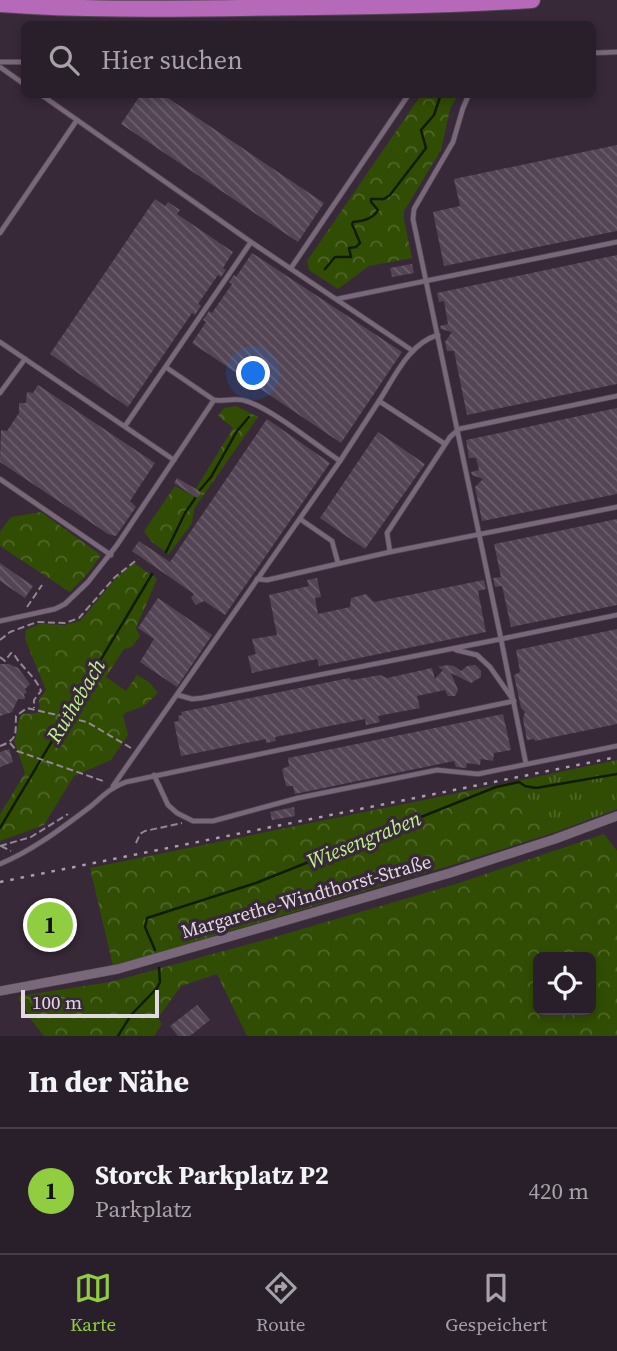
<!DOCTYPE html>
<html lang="de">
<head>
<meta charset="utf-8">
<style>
  body { margin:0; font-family:"Source Serif 4",serif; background:#352c36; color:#f1f3f6 }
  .controls { position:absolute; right:21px; bottom:21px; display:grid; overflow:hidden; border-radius:10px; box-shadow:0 4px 10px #0003 }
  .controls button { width:63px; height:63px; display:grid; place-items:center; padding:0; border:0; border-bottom:2px solid #453d47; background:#291f2a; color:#f1f3f6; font:35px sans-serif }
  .scale { position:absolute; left:21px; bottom:18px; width:138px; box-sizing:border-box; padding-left:7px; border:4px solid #e3d9e3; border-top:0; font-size:19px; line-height:24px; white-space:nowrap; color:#e3d9e3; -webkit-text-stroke:5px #372938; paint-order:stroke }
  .you { position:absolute; left:254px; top:374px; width:24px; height:24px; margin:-18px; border:5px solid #fff; border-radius:50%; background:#1a73e8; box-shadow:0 0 0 10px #1a73e833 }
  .badge { display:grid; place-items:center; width:46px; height:46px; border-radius:50%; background:#90cd41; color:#111; font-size:23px; font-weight:700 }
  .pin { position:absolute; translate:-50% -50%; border:4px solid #fff; box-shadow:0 2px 7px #0006 }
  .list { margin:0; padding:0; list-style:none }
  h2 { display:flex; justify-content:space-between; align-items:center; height:91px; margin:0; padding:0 28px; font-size:30px }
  h2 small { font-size:23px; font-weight:400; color:#a5a2a8 }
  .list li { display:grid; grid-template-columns:46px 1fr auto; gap:21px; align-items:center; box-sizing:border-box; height:126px; padding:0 28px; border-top:2px solid #453d47 }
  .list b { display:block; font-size:26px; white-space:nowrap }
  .list p { margin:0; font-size:23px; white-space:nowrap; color:#a5a2a8 }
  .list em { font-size:23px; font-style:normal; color:#a5a2a8 }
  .icon { flex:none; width:38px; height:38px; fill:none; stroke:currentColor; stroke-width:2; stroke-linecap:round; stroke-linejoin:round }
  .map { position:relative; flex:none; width:617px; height:1036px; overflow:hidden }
  .search { position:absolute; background:#291f2a; box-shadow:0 4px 10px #0003; left:21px; right:21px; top:21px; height:77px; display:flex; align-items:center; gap:18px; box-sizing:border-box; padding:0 24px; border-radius:10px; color:#a5a2a8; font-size:26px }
  .sheet { height:217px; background:#291f2a }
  nav { display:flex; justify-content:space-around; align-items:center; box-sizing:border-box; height:98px; border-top:2px solid #453d47; background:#291f2a; font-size:19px; color:#a5a2a8 }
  nav a { display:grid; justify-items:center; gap:4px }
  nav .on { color:#90cd41 }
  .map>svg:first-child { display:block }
</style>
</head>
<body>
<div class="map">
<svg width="617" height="1036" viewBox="0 0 617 1036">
  <defs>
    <pattern id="grass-tufts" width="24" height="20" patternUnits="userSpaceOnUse" patternTransform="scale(1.75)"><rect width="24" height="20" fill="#314d04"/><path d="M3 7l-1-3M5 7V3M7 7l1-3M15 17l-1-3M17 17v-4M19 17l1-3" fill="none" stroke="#4f6628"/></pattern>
    <pattern id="forest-crowns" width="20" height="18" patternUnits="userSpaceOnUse" patternTransform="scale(1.75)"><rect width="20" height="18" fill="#314d04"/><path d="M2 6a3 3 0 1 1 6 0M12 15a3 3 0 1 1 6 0" fill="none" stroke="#4f6628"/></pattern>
    <pattern id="building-back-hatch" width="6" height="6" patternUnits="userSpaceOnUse" patternTransform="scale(1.75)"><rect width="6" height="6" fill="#544555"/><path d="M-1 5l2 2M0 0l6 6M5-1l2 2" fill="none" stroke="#6c5f6d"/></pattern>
  </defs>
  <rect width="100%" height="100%" fill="#372938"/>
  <polygon fill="url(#grass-tufts)" points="617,760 617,809 553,833 517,781"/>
  <g fill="url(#forest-crowns)" fill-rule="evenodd">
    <polygon points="421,95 458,95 450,109 441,150 404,211 404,220 412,258 369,266 338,289 309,270 307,261"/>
    <polygon points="236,406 258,417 194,509 192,523 170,553 168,554 151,541 144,531 175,486 192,495 233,428 218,416 224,408"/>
    <polygon points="41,512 101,555 89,572 70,592 0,546 0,532 11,517"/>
    <path d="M134 563 157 579 136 628 140 636 132 647 124 649 106 677 126 691 137 675 149 682 158 693 144 706 125 713 123 716 128 735 111 760 74 776 44 825 0 841V814L25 773 14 741C19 732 16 722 22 714L37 713 40 707 39 700 46 690 25 639 26 630 40 624 65 625 80 621 117 577Z"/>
    <polygon points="517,781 553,833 449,866 113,966 90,868"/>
    <path d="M604 834 617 851V1036H247L217 974 181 986 158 1018 162 1024 154 1036H44L32 1021 19 999 20 996 110 982 261 941 456 884ZM538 957H591V1010H538Z"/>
  </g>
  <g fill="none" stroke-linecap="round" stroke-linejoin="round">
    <g stroke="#111c05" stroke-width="2.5">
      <path d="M325 269 335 257H351L349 248 356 247 360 243 352 224 353 222C363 221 373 219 378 210L371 202V199H384L390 195 426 148 421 130 434 115 441 94"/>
      <polyline points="199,491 211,477 237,431 249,417"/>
      <polyline points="166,552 185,513 196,497"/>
      <polyline points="0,828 152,574"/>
      <polyline points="155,950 145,927 147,918 256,883 496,787 519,782 525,786 536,788 617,774"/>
      <polyline points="118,1036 131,1015 157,988 160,982 159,968"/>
    </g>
  </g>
  <g fill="url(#building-back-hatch)">
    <polygon points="141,94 162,94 324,203 298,242 121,124"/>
    <polygon points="617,145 617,231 444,266 433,212 460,206 454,179"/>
    <polygon points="155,199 165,206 168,202 180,210 177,214 233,252 223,268 226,270 221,277 218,275 198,304 201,306 195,315 192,313 128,407 50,354"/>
    <polygon points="252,253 402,352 341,443 192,343 206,322 203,320 209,311 212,313 232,284 229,282 234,275 236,277"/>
    <polygon points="617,255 617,384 467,415 454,351 447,351 445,342 452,332 441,329 440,326 448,324 444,301 439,302 437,293"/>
    <polygon points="412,264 414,273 392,277 390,268"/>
    <polygon points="38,385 155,463 130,501 136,507 116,536 108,534 0,462 1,430 7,431 19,413 19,403 26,403 27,392 33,393"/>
    <polygon points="617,408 617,494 482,521 475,487 483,479 472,475 471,472 479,470 476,458 469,458 466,440"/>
    <polygon points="267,419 330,463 225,615 204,601 196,605 191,598 194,594 132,551 139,541 170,562"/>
    <polygon points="378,432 425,464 365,549 320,518"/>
    <polygon points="177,478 201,492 197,498 174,483"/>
    <polygon points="617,519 617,605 511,627 502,586 495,587 493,578 501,577 494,544"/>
    <polygon points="0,563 33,586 25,598 0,581"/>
    <polygon points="317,578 321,597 315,598 318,614 350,607 351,598 366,594 374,602 484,580 486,589 478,591 486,632 335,663 319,666 317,659 252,673 248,656 256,654 252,639 277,635 269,595 309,586 307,580"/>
    <polygon points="158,598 212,635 177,687 140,662 154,639 138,628"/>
    <polygon points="617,629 617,724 535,741 534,739 527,740 523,719 525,712 521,708 514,675 520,672 516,650"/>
    <polygon points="0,664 9,664 18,668 30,684 25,689 27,693 24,694 25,699 18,699 12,712 0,716"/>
    <polygon points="447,665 454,666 461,671 467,666 475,665 481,671 481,677 471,683 451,673 458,690 455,696 448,696 445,690 417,696 420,708 378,716 380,722 366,725 365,719 275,737 276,741 266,743 266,739 181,756 174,722 179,721 178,716 182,715 181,712 349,678 352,680 380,675 387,678 432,668 435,679 443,670 438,667"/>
    <polygon points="503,714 511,750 494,753 493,761 481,759 480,765 467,763 466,768 456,767 454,761 295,794 293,786 286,786 282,769 289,766 288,758"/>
    <polygon points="9,749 13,762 0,767 0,752"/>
    <polygon points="294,807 295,816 272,820 270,812"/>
    <polygon points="197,1005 210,1020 190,1036 178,1036 170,1026"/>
  </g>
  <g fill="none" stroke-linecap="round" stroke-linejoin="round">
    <g stroke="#514552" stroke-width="6">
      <g id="lane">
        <polyline points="592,53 617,52"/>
        <polyline points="0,62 24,62"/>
        <polyline points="0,67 24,84"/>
        <polyline points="40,94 251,242 413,351"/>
        <polyline points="0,233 77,120"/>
        <polyline points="291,268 409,94"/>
        <polyline points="337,299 617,242"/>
        <polyline points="0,342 174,460"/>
        <polyline points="167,368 214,400"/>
        <polyline points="0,393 25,359"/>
        <polyline points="617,396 459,429 450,437 387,533 390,552 617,507"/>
        <path d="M379 401C394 378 409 343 438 335"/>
        <polyline points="125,426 251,242"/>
        <polyline points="340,461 379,401 445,444"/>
        <polyline points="0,479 111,555"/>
        <polyline points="300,519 332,541 338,563"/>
        <polyline points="257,579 267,580 390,552"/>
        <path d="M0 621 55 609 65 604 88 582 117 545 214 400C225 402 235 397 246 401 272 409 316 445 340 461L113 786"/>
        <polyline points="178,695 192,699 202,698 501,639 413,219 414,209 453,142 463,108 469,94"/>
        <polyline points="526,764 501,639 617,615"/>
        <polyline points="154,775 168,805 177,813 193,821 213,821 298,798 437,770 478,774 617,746"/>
        <path d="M0 864C32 851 62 828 90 807 102 797 111 787 126 782L514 701 490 667 477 655 456 650"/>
      </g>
    </g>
    <g stroke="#514552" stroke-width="10">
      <polyline id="street" points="0,991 118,969 450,873 555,839 617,816"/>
    </g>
    <g stroke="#514552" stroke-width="18">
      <path id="highway" d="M0 4C80 10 160 9 240 8 337 7 435 6 532 0"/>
    </g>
    <g stroke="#938794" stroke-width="2" stroke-dasharray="7 3.5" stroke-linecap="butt">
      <polyline points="27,607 42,585"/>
      <polyline points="0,640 10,632 37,622 65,623 79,618 115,577 138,559"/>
      <path d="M0 657 5 661 11 653 14 654C20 666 36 677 41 691L34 700V708"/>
      <polyline points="10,743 17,751 106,782"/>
      <path d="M0 746C19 739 15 734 16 716L27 708 87 722 131 748"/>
      <polyline points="136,843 140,834 145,831 182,823"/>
      <polyline points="0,846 31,837 68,814"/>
      <polyline points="1,846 11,851"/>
    </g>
    <use href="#lane" stroke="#786879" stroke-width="4.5"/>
    <use href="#street" stroke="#786879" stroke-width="9"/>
    <use href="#highway" stroke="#b668b9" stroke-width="16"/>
    <polyline stroke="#a99eaa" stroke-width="2.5" stroke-dasharray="3.5 7" stroke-linecap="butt" points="0,882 617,757"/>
  </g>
  <g text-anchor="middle" stroke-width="7" stroke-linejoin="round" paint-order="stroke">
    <g font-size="19" fill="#e3d9e3" stroke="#372938">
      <text transform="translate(306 896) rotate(-16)" y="7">Margarethe-Windthorst-Straße</text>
    </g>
    <g font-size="21" font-style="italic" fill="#c0f38d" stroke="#372938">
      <text transform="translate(76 701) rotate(-59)" y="7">Ruthebach</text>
      <text transform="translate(364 840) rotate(-22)" y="7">Wiesengraben</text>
    </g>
  </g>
</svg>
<div class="controls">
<button><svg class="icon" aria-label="locate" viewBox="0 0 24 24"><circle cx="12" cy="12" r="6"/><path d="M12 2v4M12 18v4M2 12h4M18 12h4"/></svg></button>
</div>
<div class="scale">100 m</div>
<div class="you"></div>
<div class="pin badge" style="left:50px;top:925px">1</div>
<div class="search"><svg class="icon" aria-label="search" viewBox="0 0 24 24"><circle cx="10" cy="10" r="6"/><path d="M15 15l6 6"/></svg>Hier suchen</div>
</div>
<section class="sheet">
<h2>In der Nähe<small></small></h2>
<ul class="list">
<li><span class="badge">1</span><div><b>Storck Parkplatz P2</b><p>Parkplatz</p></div><em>420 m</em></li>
</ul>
</section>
<nav>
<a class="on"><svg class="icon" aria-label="map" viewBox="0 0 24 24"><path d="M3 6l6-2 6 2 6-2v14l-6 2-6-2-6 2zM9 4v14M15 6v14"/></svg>Karte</a>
<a><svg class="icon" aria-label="directions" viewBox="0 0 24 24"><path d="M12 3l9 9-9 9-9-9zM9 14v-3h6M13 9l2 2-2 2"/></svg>Route</a>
<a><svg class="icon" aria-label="saved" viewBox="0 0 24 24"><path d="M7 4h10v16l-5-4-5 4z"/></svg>Gespeichert</a>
</nav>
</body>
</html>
